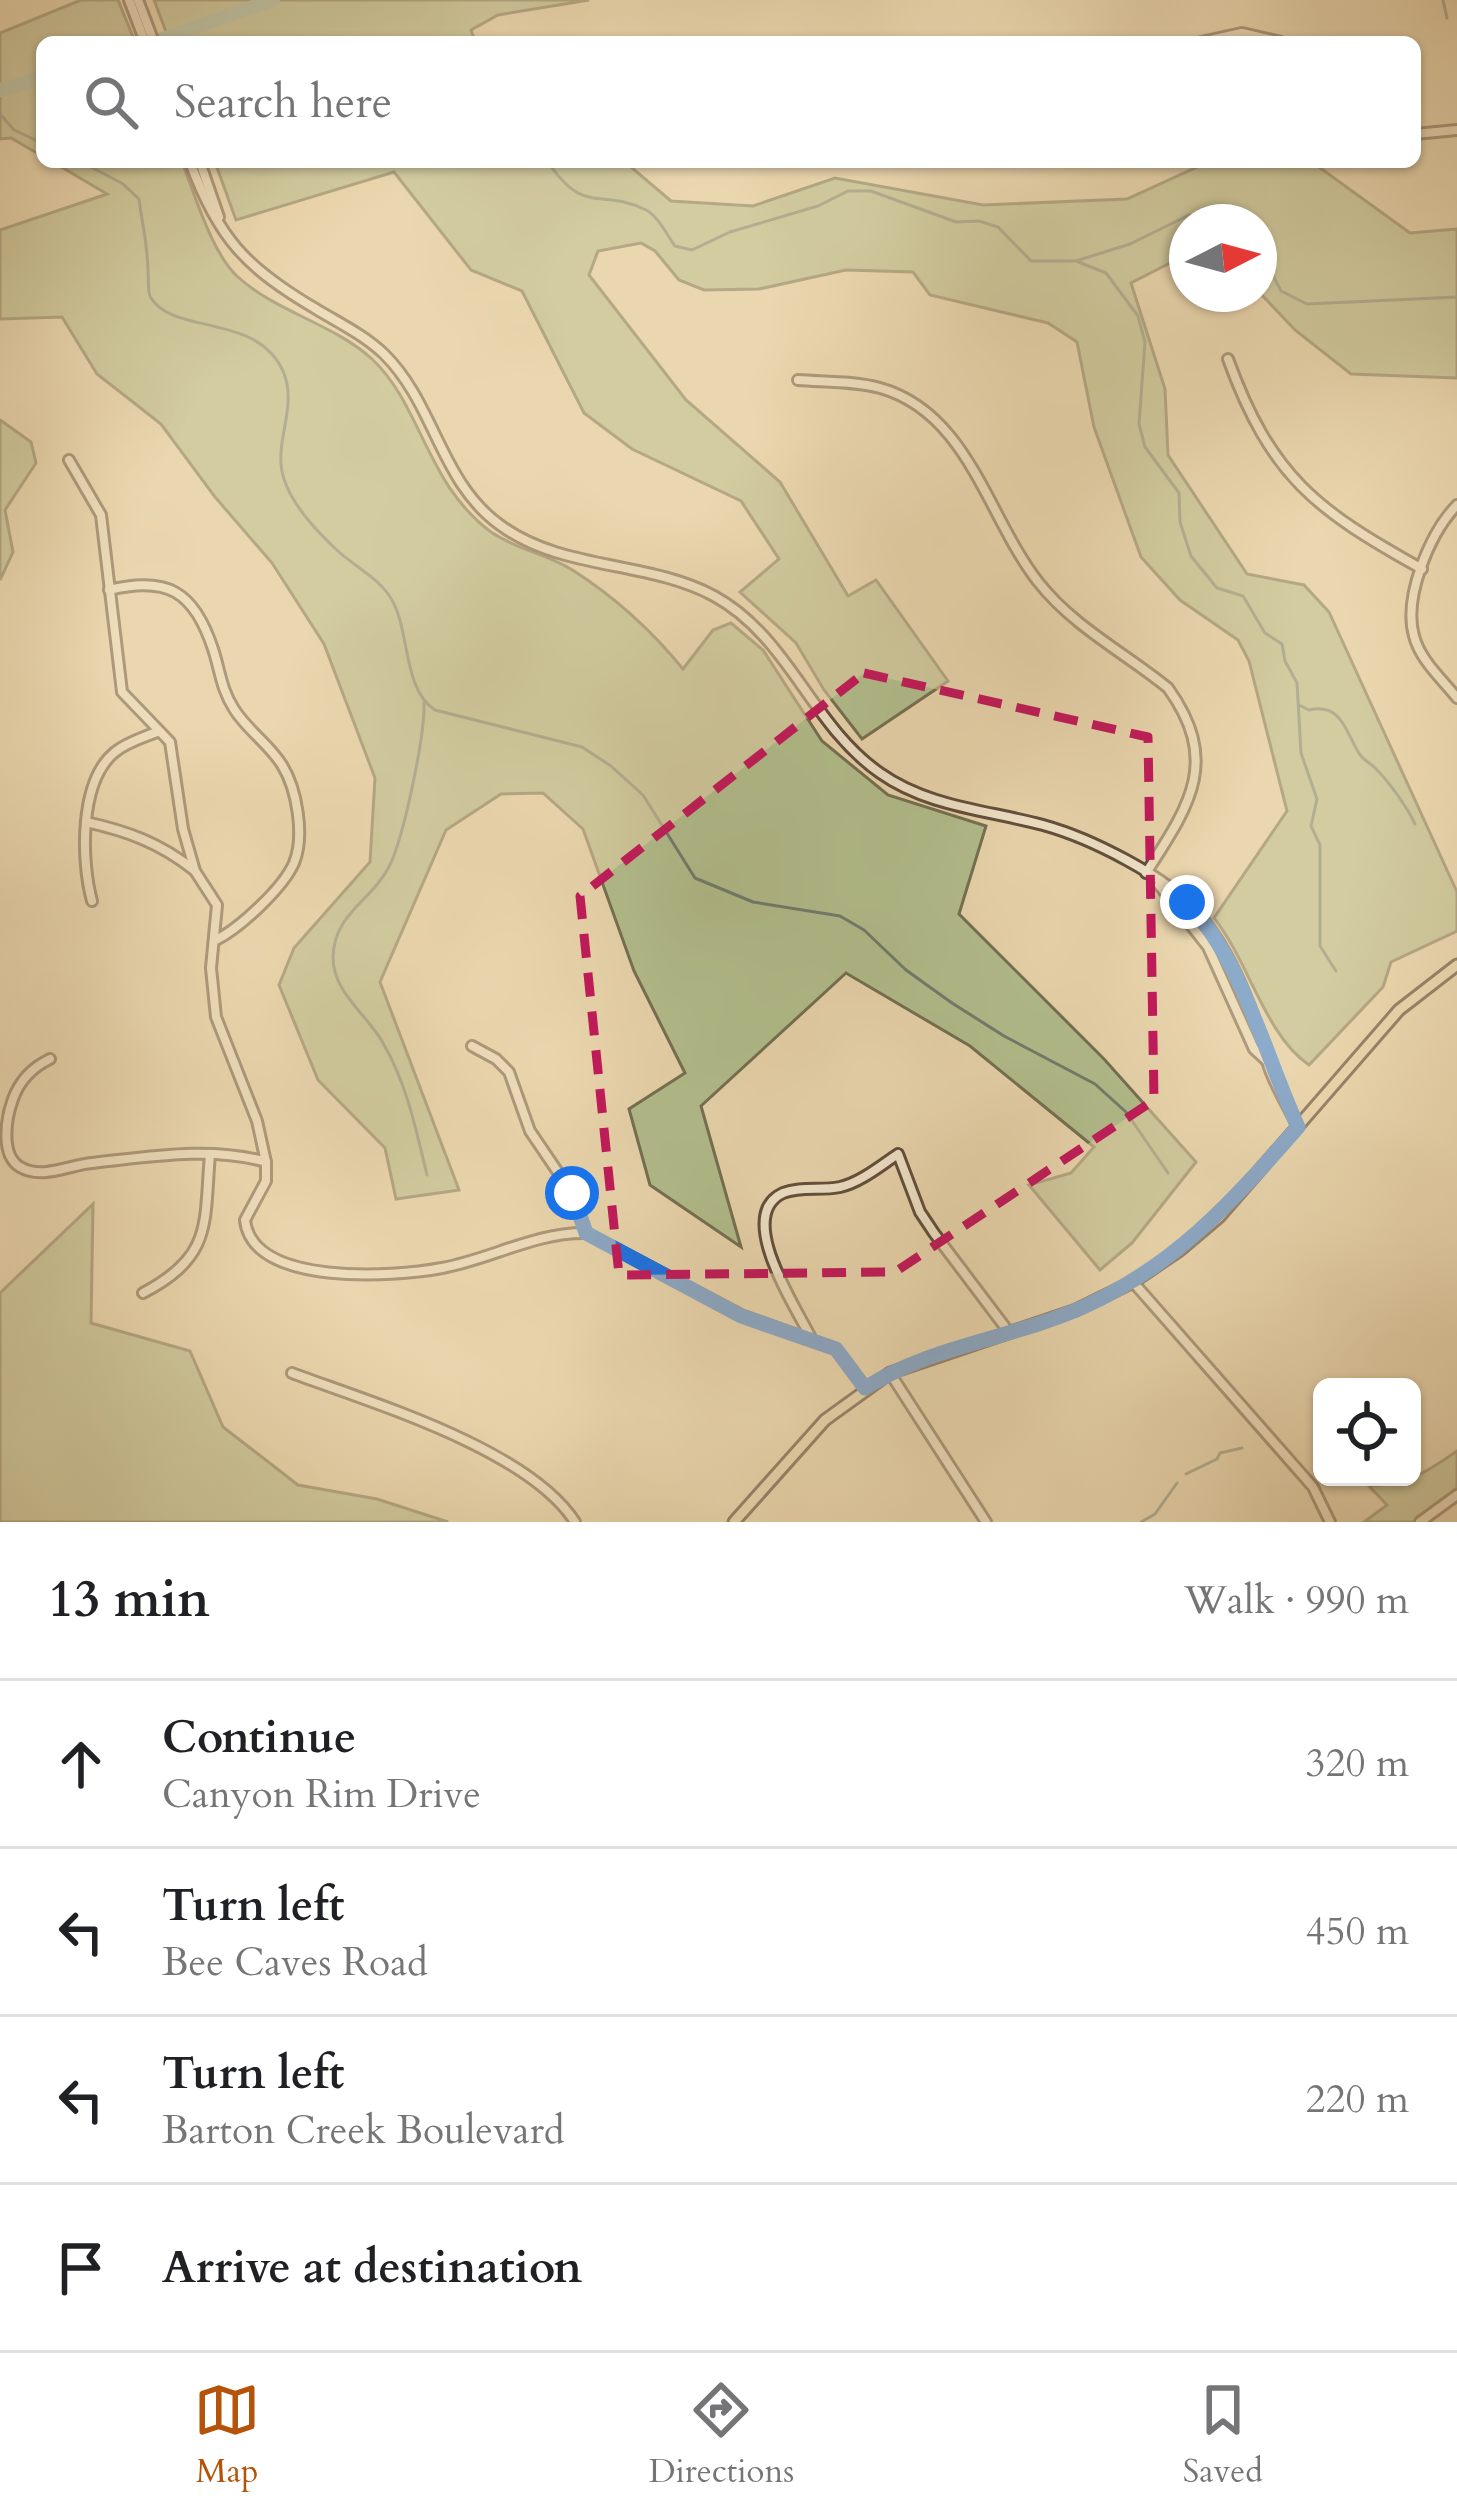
<!DOCTYPE html>
<html lang="en">
<head>
<meta charset="utf-8">
<style>
  body { margin:0; font-family:Cardo,serif; background:#f6f6f6; color:#202124 }
  .controls { position:absolute; right:36px; bottom:36px; display:grid; overflow:hidden; border-radius:18px; box-shadow:0 3px 9px #0004 }
  .controls button { width:108px; height:108px; display:grid; place-items:center; padding:0; border:0; border-bottom:3px solid #e0e0e0; background:#fff; color:#202124; font:60px sans-serif }
  .compass { position:absolute; left:1169px; top:204px; width:108px; height:108px; border-radius:50%; background:#fff; box-shadow:0 3px 9px #0004; rotate:84deg }
  .stop { position:absolute; width:36px; height:36px; margin:-27px; border:9px solid #1a73e8; border-radius:50%; background:#fff }
  .stop.end { background:#1a73e8; border-color:#fff; box-shadow:0 3px 12px #0008 }
  .list { margin:0; padding:0; list-style:none }
  h2 { display:flex; justify-content:space-between; align-items:center; height:156px; margin:0; padding:0 48px; font-size:51px }
  h2 small { font-size:39px; font-weight:400; color:#757577 }
  .list li { display:grid; grid-template-columns:78px 1fr auto; gap:36px; align-items:center; box-sizing:border-box; height:168px; padding:0 48px; border-top:3px solid #e0e0e0 }
  .list b { display:block; font-size:45px; white-space:nowrap }
  .list p { margin:0; font-size:39px; white-space:nowrap; color:#757577 }
  .list em { font-size:39px; font-style:normal; color:#757577 }
  .icon { flex:none; width:66px; height:66px; fill:none; stroke:currentColor; stroke-width:2; stroke-linecap:round; stroke-linejoin:round }
  .map { position:relative; flex:none; width:1457px; height:1522px; overflow:hidden }
  .search { position:absolute; background:#fff; box-shadow:0 3px 9px #0004; left:36px; right:36px; top:36px; height:132px; display:flex; align-items:center; gap:30px; box-sizing:border-box; padding:0 42px; border-radius:18px; color:#757577; font-size:45px }
  .sheet { height:828px; background:#fff }
  nav { display:flex; justify-content:space-around; align-items:center; box-sizing:border-box; height:168px; border-top:3px solid #e0e0e0; background:#fff; font-size:33px; color:#757577 }
  nav a { display:grid; justify-items:center; gap:6px }
  nav .on { color:#b45309 }
  .map>svg:first-child { display:block }
</style>
</head>
<body>
<div class="map">
<svg width="1457" height="1522" viewBox="0 0 1457 1522">
  <rect width="100%" height="100%" fill="#ebd7af"/>
  <filter id="stains"><feTurbulence type="fractalNoise" baseFrequency=".00167" numOctaves="4"/><feColorMatrix values="0 0 0 0 .2 0 0 0 0 .09 0 0 0 0 .02 0 0 0 .5 -.17"/></filter>
  <radialGradient id="worn" r=".72"><stop offset=".6" stop-color="#630" stop-opacity="0"/><stop offset="1" stop-color="#630" stop-opacity=".3"/></radialGradient>
  <g fill="#b3bf8e" stroke="#747052" stroke-width="3">
    <polygon points="81,0 118,0 135,42 42,42 42,156 11,138 0,139 0,33"/>
    <polygon points="154,0 589,0 498,15 471,30 475,42 170,42"/>
    <path d="M53 162H182C195 195 212 254 238 277 276 312 334 324 372 359 422 406 426 484 491 532 517 550 548 554 574 571 616 598 652 631 683 669L713 630 731 623 763 650 822 741 888 795 986 826 959 914 1104 1059 1196 1162 1132 1243 1100 1270 1029 1185 1071 1173 1094 1147 970 1046 846 973 701 1106 741 1247 650 1185 629 1109 685 1073 634 971 583 829 543 793 501 794 446 830 380 982 459 1190 396 1199 385 1148 318 1080 279 985 294 948 370 862 375 778 324 644 272 563 215 497 161 424 97 374 62 317 0 319V230L107 194Z"/>
    <path d="M215 162H625L671 201 753 206 835 178 983 205 1127 199 1208 162H1312L1410 233 1457 229V378L1351 374 1295 330 1259 292V222H1187V258L1178 259 1131 283 1165 389 1168 455 1247 574 1304 585 1329 612 1457 892V931L1391 962 1383 987 1309 1065C1265 1035 1249 962 1214 918L1287 811 1249 661 1238 640 1180 600 1141 557 1094 427 1077 342 1048 323 930 295 913 272 846 270 759 289 704 290 679 280 655 251 641 243 598 251 589 275 686 400 780 482 848 596 876 580 948 681 862 739 824 690 796 643 740 592 779 559 741 501 632 449 584 413 522 291 471 270 394 172 236 220Z"/>
    <polygon points="0,420 31,442 36,463 5,510 13,552 0,580"/>
    <polygon points="93,1204 91,1323 190,1351 223,1427 298,1485 377,1499 448,1522 0,1522 0,1293"/>
    <path d="M1457 1451V1488L1415 1522H1364L1387 1505 1368 1485C1404 1487 1429 1471 1457 1451Z"/>
  </g>
  <g fill="none" stroke-linecap="round" stroke-linejoin="round">
    <g stroke="#707d6e" stroke-width="3">
      <polyline points="1443,0 1447,18"/>
      <polyline points="0,114 14,130 42,143"/>
      <path d="M82 162 123 184 139 199C142 223 148 247 148 272 149 280 147 292 151 298 174 335 257 313 283 371 299 408 272 443 284 479 292 505 319 534 339 552 357 568 382 580 393 602 410 634 403 689 435 710L582 747 611 766 643 795 695 878 753 902 840 916 864 930 906 970 952 1003 1004 1036 1095 1084 1126 1112 1168 1173"/>
      <path d="M548 162C585 217 600 187 646 210 658 216 667 235 675 246L692 250 730 232 818 206 848 191H871L956 222 979 221 998 227 1031 261H1076L1130 244 1189 215 1228 222"/>
      <polyline points="1259,248 1281,291 1307,304 1457,297"/>
      <polyline points="1076,261 1106,273 1138,316 1145,342 1139,424 1145,447 1179,493 1180,522 1191,556 1217,588 1243,596 1265,633 1282,644 1285,661 1297,683 1301,753 1317,799 1311,826 1320,845 1320,946 1336,971"/>
      <path d="M424 703C425 736 404 835 390 865 372 901 334 913 333 957 333 993 367 1014 383 1043 407 1084 416 1130 427 1175"/>
      <path d="M1299 705 1309 710C1344 702 1346 736 1361 756 1365 761 1372 764 1376 769 1390 783 1407 807 1415 824"/>
      <polyline points="1186,1474 1217,1459 1220,1453 1242,1448"/>
      <polyline points="1141,1522 1155,1514 1177,1483"/>
    </g>
    <g stroke="#98baa9" stroke-width="14">
      <polyline points="154,42 273,0"/>
      <polyline points="0,90 42,78"/>
    </g>
    <g stroke="#624e3c" stroke-width="14">
      <g id="minor">
        <polyline points="129,0 145,42"/>
        <polyline points="138,0 154,42"/>
        <polyline points="1201,42 1242,33 1281,42"/>
        <polyline points="1415,134 1457,130"/>
        <path d="M190 162C218 238 246 268 316 309 339 323 364 335 384 354 435 404 440 482 500 525 562 571 647 560 714 596 789 637 811 725 880 773 928 807 987 810 1043 825 1090 838 1167 876 1199 914 1232 953 1255 1013 1267 1061 1273 1083 1288 1106 1298 1127"/>
        <polyline points="200,162 219,217"/>
        <path d="M1228 359C1271 477 1316 510 1422 569"/>
        <path d="M798 380C825 382 854 381 880 388 969 413 988 519 1039 583 1074 627 1125 653 1168 688 1221 762 1189 806 1146 873"/>
        <path d="M69 460 101 515 122 692 170 742 183 829 195 871 217 905 211 968 216 1017 257 1121 266 1162V1181L245 1220C252 1287 394 1277 442 1268 491 1259 536 1232 586 1233L741 1315 836 1349 865 1388"/>
        <path d="M1457 505C1430 533 1403 597 1414 636 1420 660 1442 679 1457 698"/>
        <path d="M109 590C167 576 194 591 213 649 220 670 221 689 234 709 247 730 269 744 282 765 297 789 305 836 294 863 283 888 240 928 216 940"/>
        <path d="M86 822C127 831 160 843 194 870"/>
        <polyline points="1159,885 1208,947 1254,1049 1266,1060"/>
        <path d="M92 901C81 861 79 781 115 752 127 742 145 737 159 731"/>
        <polyline points="472,1046 496,1059 509,1072 530,1131 572,1193 586,1233"/>
        <path d="M50 1059C33 1067 20 1080 13 1099 6 1118 0 1155 20 1167 42 1180 69 1165 92 1163 148 1157 211 1146 266 1162"/>
        <polyline points="1133,1282 1313,1487 1330,1522"/>
        <path d="M143 1293C213 1256 204 1225 210 1154"/>
        <path d="M810 1336C794 1304 735 1215 783 1193 801 1186 821 1191 840 1187 861 1182 880 1166 898 1154L920 1212 934 1233 1008 1331"/>
        <path d="M292 1373C372 1403 528 1449 575 1522"/>
        <polyline points="890,1373 986,1522"/>
        <polyline points="1420,1522 1457,1495"/>
      </g>
    </g>
    <g stroke="#342116" stroke-width="15">
      <polyline id="major" points="734,1522 825,1420 890,1373 1076,1310 1133,1282 1180,1250 1219,1217 1399,1010 1457,965"/>
    </g>
    <use href="#minor" stroke="#f2e5cb" stroke-width="8"/>
    <use href="#major" stroke="#ebd7af" stroke-width="9"/>
  </g>
  <g fill="none" stroke-linecap="round" stroke-linejoin="round">
    <path stroke="#1a73e8" stroke-width="15" d="M572 1193 586 1233 741 1316 836 1349 865 1388C931 1346 1010 1339 1081 1308 1175 1266 1231 1203 1298 1127 1265 1055 1242 960 1187 902"/>
  </g>
  <path d="M0 0H1457V1522H0ZM864 673 1148 737 1154 1100 895 1272 619 1275 580 896Z" fill="#ebd7af" fill-opacity=".55" fill-rule="evenodd"/>
  <path fill="none" stroke="#c2185b" stroke-width="9" stroke-dasharray="24 15" stroke-linejoin="round" d="M864 673 1148 737 1154 1100 895 1272 619 1275 580 896Z"/>
  <rect width="100%" height="100%" filter="url(#stains)"/>
  <rect width="100%" height="100%" fill="url(#worn)"/>
</svg>
<div class="controls">
<button><svg class="icon" aria-label="locate" viewBox="0 0 24 24"><circle cx="12" cy="12" r="6"/><path d="M12 2v4M12 18v4M2 12h4M18 12h4"/></svg></button>
</div>
<svg class="compass" viewBox="-18 -18 36 36"><path d="M0-13l5 13h-10z" fill="#e53935"/><path d="M0 13l5-13h-10z" fill="#757577"/></svg>
<div class="stop" style="left:572px;top:1193px"></div>
<div class="stop end" style="left:1187px;top:902px"></div>
<div class="search"><svg class="icon" aria-label="search" viewBox="0 0 24 24"><circle cx="10" cy="10" r="6"/><path d="M15 15l6 6"/></svg>Search here</div>
</div>
<section class="sheet">
<h2>13 min<small>Walk · 990 m</small></h2>
<ul class="list">
<li><svg class="icon" aria-label="ahead" viewBox="0 0 24 24"><path d="M12 20V5M6 11l6-6 6 6"/></svg><div><b>Continue</b><p>Canyon Rim Drive</p></div><em>320 m</em></li>
<li><svg class="icon" aria-label="left" viewBox="0 0 24 24"><path d="M17 20v-9H6M10 6l-5 5 5 5"/></svg><div><b>Turn left</b><p>Bee Caves Road</p></div><em>450 m</em></li>
<li><svg class="icon" aria-label="left" viewBox="0 0 24 24"><path d="M17 20v-9H6M10 6l-5 5 5 5"/></svg><div><b>Turn left</b><p>Barton Creek Boulevard</p></div><em>220 m</em></li>
<li><svg class="icon" aria-label="arrive" viewBox="0 0 24 24"><path d="M6 21V4h12l-3 4 3 4H6"/></svg><div><b>Arrive at destination</b></div></li>
</ul>
</section>
<nav>
<a class="on"><svg class="icon" aria-label="map" viewBox="0 0 24 24"><path d="M3 6l6-2 6 2 6-2v14l-6 2-6-2-6 2zM9 4v14M15 6v14"/></svg>Map</a>
<a><svg class="icon" aria-label="directions" viewBox="0 0 24 24"><path d="M12 3l9 9-9 9-9-9zM9 14v-3h6M13 9l2 2-2 2"/></svg>Directions</a>
<a><svg class="icon" aria-label="saved" viewBox="0 0 24 24"><path d="M7 4h10v16l-5-4-5 4z"/></svg>Saved</a>
</nav>
</body>
</html>
